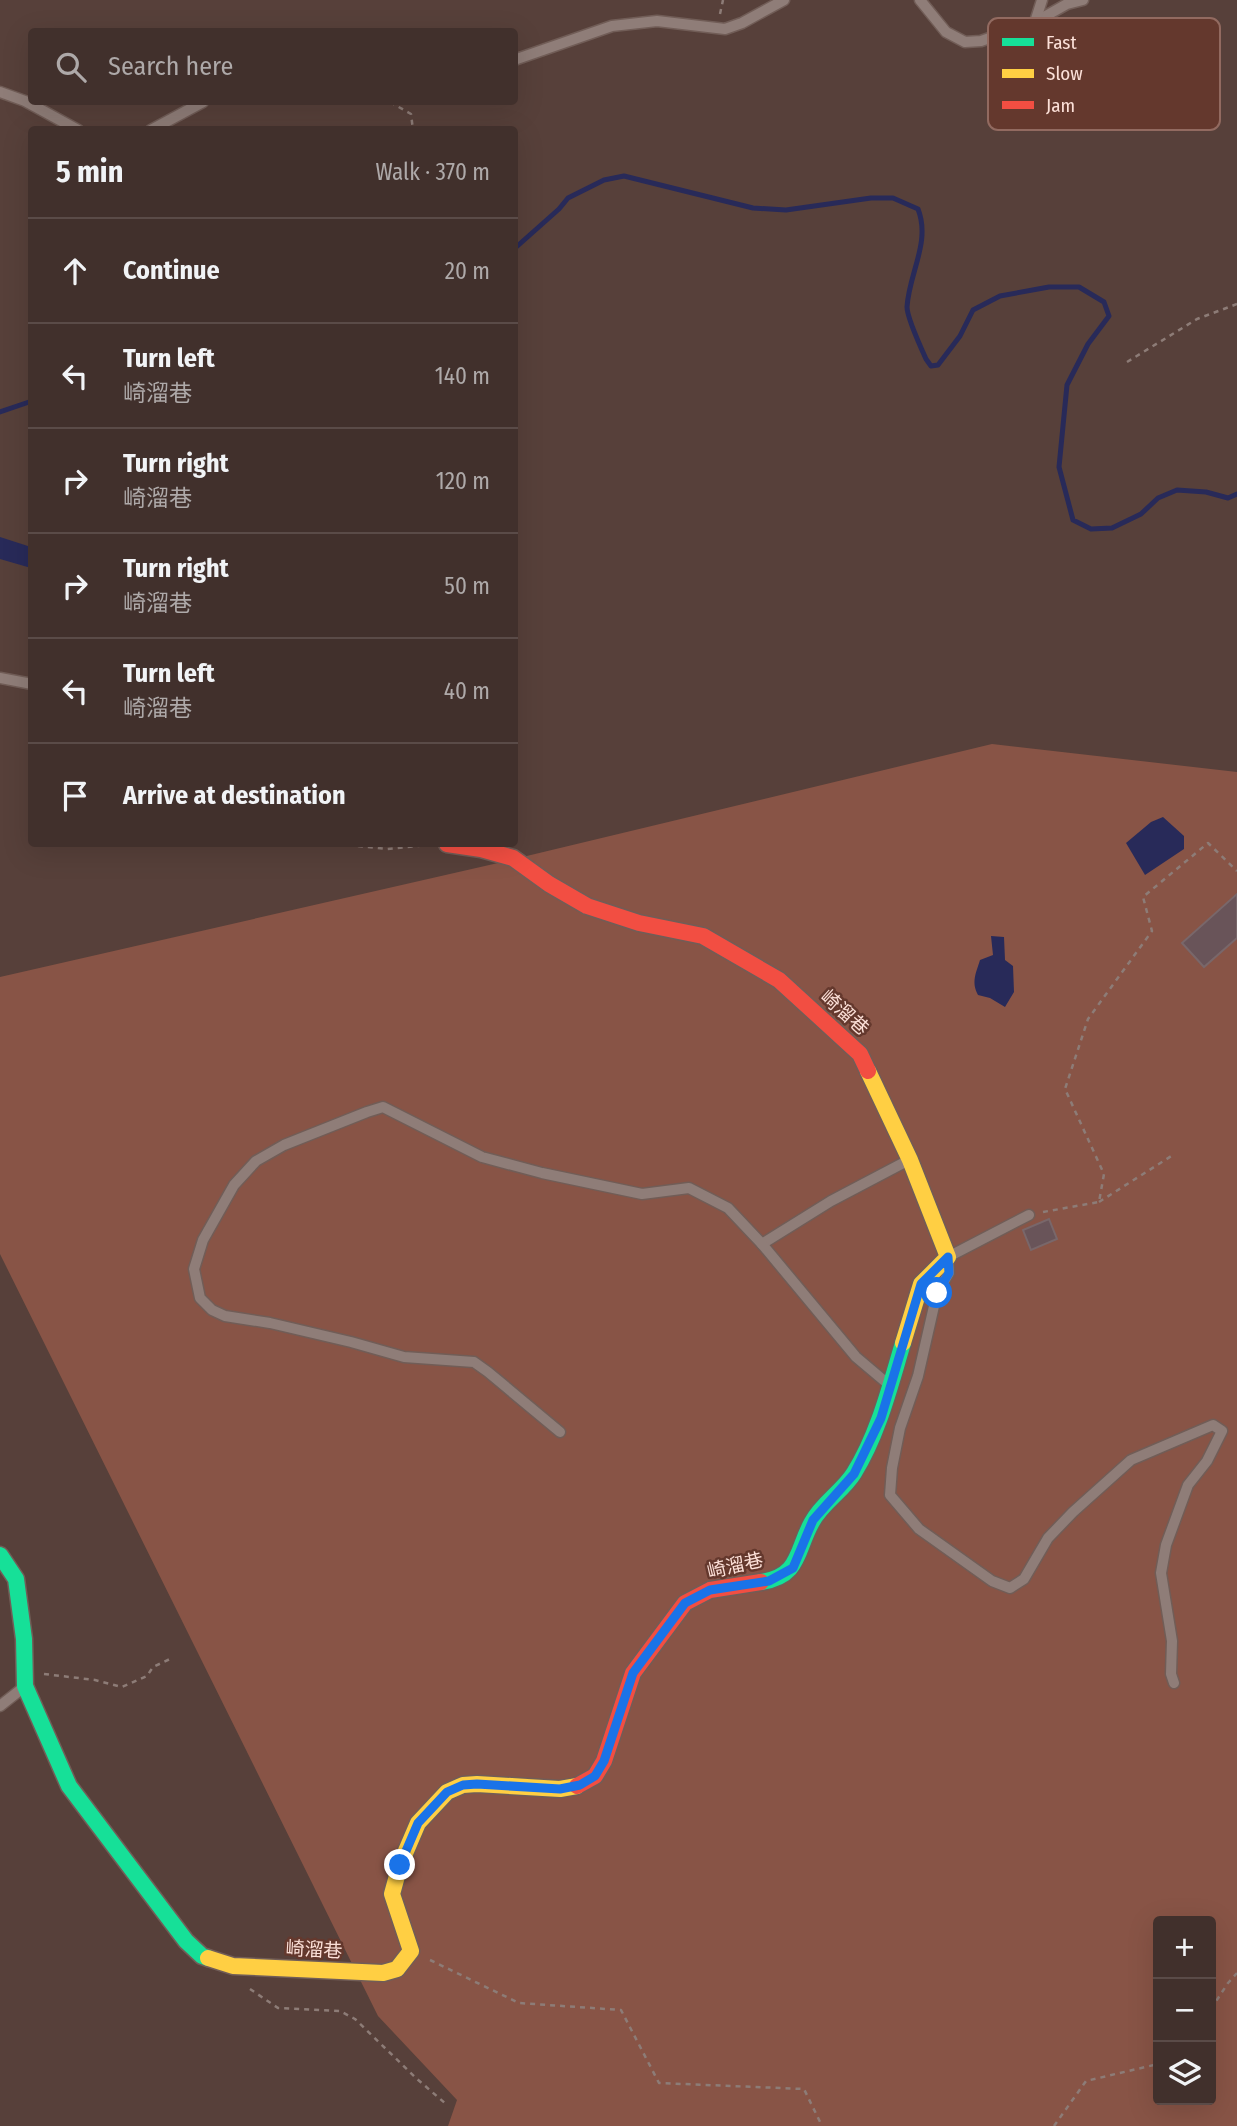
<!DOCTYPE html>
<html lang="en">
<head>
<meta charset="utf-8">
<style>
  body { margin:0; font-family:"Fira Sans Condensed","Noto Sans TC",sans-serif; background:#483834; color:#f1f3f6 }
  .controls { position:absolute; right:21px; bottom:21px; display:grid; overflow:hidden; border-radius:7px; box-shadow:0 7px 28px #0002 }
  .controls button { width:63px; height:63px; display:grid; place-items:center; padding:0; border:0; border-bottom:2px solid #5a4b48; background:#41302c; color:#f1f3f6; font:35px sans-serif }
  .stop { position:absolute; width:21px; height:21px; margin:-16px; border:5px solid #1a73e8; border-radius:50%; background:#fff }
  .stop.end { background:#1a73e8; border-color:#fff; box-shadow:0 2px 7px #0008 }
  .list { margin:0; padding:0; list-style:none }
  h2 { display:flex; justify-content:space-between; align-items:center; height:91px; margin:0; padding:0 28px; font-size:30px }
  h2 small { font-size:23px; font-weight:400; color:#aea9a9 }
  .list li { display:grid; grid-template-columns:46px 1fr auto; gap:21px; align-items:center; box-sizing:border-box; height:105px; padding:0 28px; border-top:2px solid #5a4b48 }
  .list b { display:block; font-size:26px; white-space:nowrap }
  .list p { margin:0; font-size:23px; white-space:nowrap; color:#aea9a9 }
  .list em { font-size:23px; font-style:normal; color:#aea9a9 }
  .icon { flex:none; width:38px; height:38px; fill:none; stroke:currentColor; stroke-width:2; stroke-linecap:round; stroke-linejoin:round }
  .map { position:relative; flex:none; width:1237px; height:2126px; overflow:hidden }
  .search { position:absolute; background:#41302c; box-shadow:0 7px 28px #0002; left:28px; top:28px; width:490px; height:77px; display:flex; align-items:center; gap:18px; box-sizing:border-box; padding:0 24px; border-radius:7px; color:#aea9a9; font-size:26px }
  .panel { position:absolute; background:#41302c; box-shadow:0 7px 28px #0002; left:28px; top:126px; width:490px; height:721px; border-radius:7px }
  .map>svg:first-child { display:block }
</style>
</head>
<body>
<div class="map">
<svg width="1237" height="2126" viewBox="0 0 1237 2126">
  <rect width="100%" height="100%" fill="#57403a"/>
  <path fill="#885446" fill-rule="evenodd" d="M992 744 1237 772V2126H448L457 2100 378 2016 0 1254V977L498 863ZM1158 1921H1211V2100H1158Z"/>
  <g fill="#282a59">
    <polygon points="0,537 31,547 31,568 0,559"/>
    <polygon points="1163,817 1184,836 1184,849 1145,875 1126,843 1151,822"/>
    <path d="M991 936 1004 937 1005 960 1013 966 1014 992 1005 1007 990 998 978 995C971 982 976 973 980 960L993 955Z"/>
  </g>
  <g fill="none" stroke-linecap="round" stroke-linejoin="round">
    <g stroke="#282a59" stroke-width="5">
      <path d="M514 249 559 209 568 198 604 180 624 176 753 208 786 210 871 198H893L918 209C931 242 909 273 907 307 907 317 921 348 926 359L931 366 938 365 960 336 973 310 1000 296 1049 287H1079L1104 302 1109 316 1088 344 1067 385 1059 467 1073 520 1091 529 1112 528 1141 514 1158 498 1177 490 1206 492 1228 498 1237 494"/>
      <polyline points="0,412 32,401"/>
    </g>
  </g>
  <g fill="#695459" stroke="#79676a" stroke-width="2">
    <polygon points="1237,894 1237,938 1204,967 1182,943"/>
    <polygon points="1049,1219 1057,1239 1031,1250 1023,1230"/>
  </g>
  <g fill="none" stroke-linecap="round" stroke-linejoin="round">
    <g stroke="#715d57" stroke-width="13">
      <g id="lane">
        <polyline points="920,0 946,32 965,42 981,41 1010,31 1035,22 1067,4 1083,0"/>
        <polyline points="1035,22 1042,0"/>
        <polyline points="514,60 612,26 657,21 725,29 742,23 784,0"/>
        <polyline points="0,92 25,101 78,130"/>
        <polyline points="151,130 203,102"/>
        <polyline points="0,678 32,684"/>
        <polyline points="1029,1215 948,1257 949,1273 937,1293 918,1376 900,1428 892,1468 890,1495 919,1529 992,1581 1010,1588 1024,1579 1048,1538 1073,1512 1131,1460 1213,1425 1222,1431 1207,1461 1188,1485 1166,1545 1161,1573 1172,1641 1171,1674 1174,1683"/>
        <polyline points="762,1244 831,1201 907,1161"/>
        <polyline points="560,1432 488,1372 474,1362 404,1357 351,1342 270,1323 225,1316 212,1310 200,1298 194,1269 203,1240 234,1185 256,1161 284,1145 367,1112 383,1107 482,1157 542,1173 642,1194 689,1188 728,1208 762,1244 856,1357 888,1384"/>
        <polyline points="0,1706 24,1687"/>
      </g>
    </g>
    <g stroke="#715d57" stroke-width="19">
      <g id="fast">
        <polyline points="0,1555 16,1579 24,1639 25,1686 69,1786 186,1941 202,1956 208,1958"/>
        <path d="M761 1582C801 1576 796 1550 812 1522 822 1503 843 1491 854 1473 878 1435 890 1386 903 1343"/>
      </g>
    </g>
    <g stroke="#715d57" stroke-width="19">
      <g id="slow">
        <polyline points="868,1071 910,1160 948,1257 921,1284 903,1343"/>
        <polyline points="208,1958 233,1966 383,1973 397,1969 411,1951 392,1894 400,1865 418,1823 447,1792 463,1785 477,1784 560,1789 577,1786"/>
      </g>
    </g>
    <g stroke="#715d57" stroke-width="19">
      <g id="jam">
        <polyline points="447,844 481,849 513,858 549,884 587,906 639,923 703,936 779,980 860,1054 868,1071"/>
        <polyline points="577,1786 595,1776 604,1761 633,1673 685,1603 710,1590 761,1582"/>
      </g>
    </g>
    <g stroke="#8d7c77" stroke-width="2.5" stroke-dasharray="5 5" stroke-linecap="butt">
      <polyline points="720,14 723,0"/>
      <polyline points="390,102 411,114 413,130"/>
      <polyline points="1127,362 1197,319 1237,304"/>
      <polyline points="338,844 387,849 428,845"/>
      <polyline points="1099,1202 1173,1155"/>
      <polyline points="1043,1212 1099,1202 1104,1174 1065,1089 1088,1019 1152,931 1143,897 1208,843 1237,871"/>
      <polyline points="44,1674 95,1680 122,1687 147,1676 153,1667 170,1659"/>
      <polyline points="430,1960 519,2003 621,2010 659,2083 804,2089 822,2126"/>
      <polyline points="250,1989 278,2008 340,2011 355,2019 417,2079 446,2104"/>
      <polyline points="1211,2009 1228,1983 1237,1973"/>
      <polyline points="1054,2126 1086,2081 1158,2064"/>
    </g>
    <use href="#lane" stroke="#8f7d78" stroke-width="10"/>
    <use href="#fast" stroke="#16e098" stroke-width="16"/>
    <use href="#slow" stroke="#ffcf43" stroke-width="16"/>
    <use href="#jam" stroke="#f24e42" stroke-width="16"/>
  </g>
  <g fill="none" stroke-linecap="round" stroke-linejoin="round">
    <polyline stroke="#1a73e8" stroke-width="9" points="400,1865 418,1823 447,1792 463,1785 477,1784 560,1789 580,1785 595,1776 604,1761 633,1673 685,1603 710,1590 769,1581 793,1568 813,1520 854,1474 881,1418 921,1284 948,1257 949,1273 937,1293"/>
  </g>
  <g text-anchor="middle" stroke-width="5" stroke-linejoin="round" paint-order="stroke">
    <g font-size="19" fill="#fce0d8" stroke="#64382d">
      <text transform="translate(845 1012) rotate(42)" y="7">崎溜巷</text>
      <text transform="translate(735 1565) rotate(-13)" y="7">崎溜巷</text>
      <text transform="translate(314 1949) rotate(3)" y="7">崎溜巷</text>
    </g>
  </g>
  <rect x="988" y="18" width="232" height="112" rx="10" fill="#64382d" stroke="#926a60" stroke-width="2"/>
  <rect x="1002" y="38" width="32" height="8" fill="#16e098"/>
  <rect x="1002" y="69" width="32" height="9" fill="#ffcf43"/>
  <rect x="1002" y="101" width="32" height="8" fill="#f24e42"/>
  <g font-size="19" fill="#fce0d8">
    <text x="1046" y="49">Fast</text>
    <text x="1046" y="80">Slow</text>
    <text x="1046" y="112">Jam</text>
  </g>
</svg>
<div class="controls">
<button>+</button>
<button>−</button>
<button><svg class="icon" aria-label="layers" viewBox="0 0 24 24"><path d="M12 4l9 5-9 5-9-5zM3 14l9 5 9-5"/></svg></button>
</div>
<div class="stop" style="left:937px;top:1293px"></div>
<div class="stop end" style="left:400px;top:1865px"></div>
<div class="search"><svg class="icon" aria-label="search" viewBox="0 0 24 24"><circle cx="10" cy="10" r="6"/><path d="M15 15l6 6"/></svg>Search here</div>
<section class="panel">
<h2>5 min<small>Walk · 370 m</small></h2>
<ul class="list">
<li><svg class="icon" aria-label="ahead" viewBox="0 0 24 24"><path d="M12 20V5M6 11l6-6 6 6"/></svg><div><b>Continue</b></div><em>20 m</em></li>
<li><svg class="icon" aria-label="left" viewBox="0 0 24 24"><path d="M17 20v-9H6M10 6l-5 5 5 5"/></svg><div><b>Turn left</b><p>崎溜巷</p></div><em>140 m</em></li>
<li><svg class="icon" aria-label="right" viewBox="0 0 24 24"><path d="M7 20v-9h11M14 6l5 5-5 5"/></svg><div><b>Turn right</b><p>崎溜巷</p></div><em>120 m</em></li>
<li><svg class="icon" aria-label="right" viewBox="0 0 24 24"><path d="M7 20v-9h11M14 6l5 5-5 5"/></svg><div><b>Turn right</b><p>崎溜巷</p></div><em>50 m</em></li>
<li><svg class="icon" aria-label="left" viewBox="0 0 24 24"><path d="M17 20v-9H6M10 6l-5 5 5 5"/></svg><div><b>Turn left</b><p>崎溜巷</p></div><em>40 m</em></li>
<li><svg class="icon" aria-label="arrive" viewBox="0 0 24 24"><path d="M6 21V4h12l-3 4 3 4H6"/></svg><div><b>Arrive at destination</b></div></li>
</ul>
</section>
</div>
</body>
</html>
